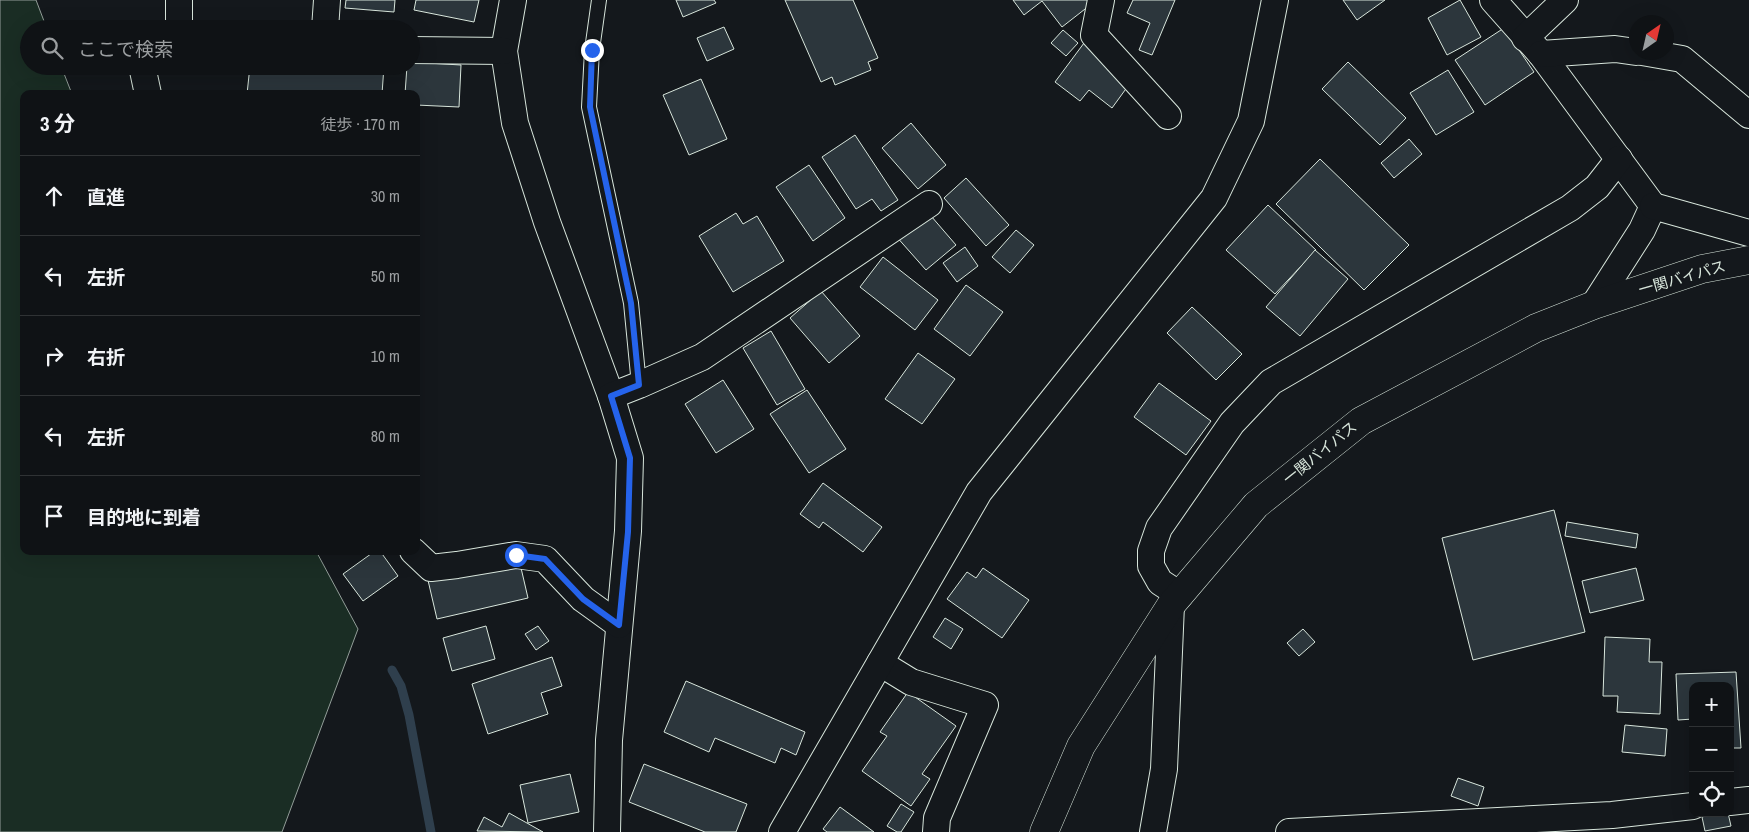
<!DOCTYPE html>
<html lang="ja">
<head>
<meta charset="utf-8">
<style>
  body { margin:0; font-family:"Archivo Narrow","Noto Sans JP",sans-serif; background:#181b1e; color:#f1f3f6 }
  .controls { position:absolute; right:15px; bottom:15px; display:grid; overflow:hidden; border-radius:10px; box-shadow:0 5px 20px #0002 }
  .controls button { width:45px; height:45px; display:grid; place-items:center; padding:0; border:0; border-bottom:1px solid #2f3234; background:#0f1215; color:#f1f3f6; font:25px sans-serif }
  .compass { position:absolute; left:1629px; top:15px; width:45px; height:45px; border-radius:50%; background:#0f1215; box-shadow:0 5px 20px #0002; rotate:34deg }
  .stop { position:absolute; width:15px; height:15px; margin:-11px; border:4px solid #2563eb; border-radius:50%; background:#fff }
  .stop.end { background:#2563eb; border-color:#fff; box-shadow:0 1px 5px #0008 }
  .list { margin:0; padding:0; list-style:none }
  h2 { display:flex; justify-content:space-between; align-items:center; height:65px; margin:0; padding:0 20px; font-size:21px }
  h2 small { font-size:16px; font-weight:400; color:#9b9ea0 }
  .list li { display:grid; grid-template-columns:32px 1fr auto; gap:15px; align-items:center; box-sizing:border-box; height:80px; padding:0 20px; border-top:1px solid #2f3234 }
  .list b { display:block; font-size:19px; white-space:nowrap }
  .list em { font-size:16px; font-style:normal; color:#9b9ea0 }
  .icon { flex:none; width:28px; height:28px; fill:none; stroke:currentColor; stroke-width:2; stroke-linecap:round; stroke-linejoin:round }
  .map { position:relative; flex:none; width:1749px; height:832px; overflow:hidden }
  .search { position:absolute; background:#0f1215; box-shadow:0 5px 20px #0002; left:20px; top:20px; width:400px; height:55px; display:flex; align-items:center; gap:12px; box-sizing:border-box; padding:0 18px; border-radius:28px; color:#9b9ea0; font-size:19px }
  .panel { position:absolute; background:#0f1215; box-shadow:0 5px 20px #0002; left:20px; top:90px; width:400px; height:465px; border-radius:10px }
  .map>svg:first-child { display:block }
</style>
</head>
<body>
<div class="map">
<svg width="1749" height="832" viewBox="0 0 1749 832">
  <rect width="100%" height="100%" fill="#14181c"/>
  <polygon fill="#1a2d24" stroke="#939e99" points="0,0 36,0 47,29 29,29 29,66 61,66 72,94 24,94 24,551 316,551 358,629 282,832 0,832"/>
  <g fill="none" stroke-linecap="round" stroke-linejoin="round">
    <polyline stroke="#2f3f4d" stroke-width="9" points="392,670 401,686 409,715 431,832"/>
  </g>
  <g fill="#2c363c" stroke="#d8e6dc">
    <polygon points="346,0 395,0 394,12 345,8"/>
    <polygon points="416,0 479,0 474,22 414,10"/>
    <polygon points="676,0 714,0 716,3 683,17"/>
    <polygon points="785,0 853,0 878,58 868,62 871,70 835,85 832,77 821,82"/>
    <polygon points="1013,0 1093,0 1094,2 1062,27 1042,1 1024,15"/>
    <polygon points="1133,0 1175,0 1152,55 1139,50 1150,23 1127,13"/>
    <polygon points="1343,0 1385,0 1357,20"/>
    <polygon points="1460,0 1481,37 1447,55 1428,18"/>
    <polygon points="724,27 734,49 707,61 697,38"/>
    <polygon points="1504,28 1534,72 1485,105 1455,60"/>
    <polygon points="1063,30 1078,43 1066,56 1051,43"/>
    <polygon points="1087,39 1136,75 1112,108 1089,90 1080,101 1055,82"/>
    <polygon points="411,62 461,65 459,107 416,105 416,94 405,94 407,66 411,66"/>
    <polygon points="1348,62 1406,118 1380,145 1322,89"/>
    <polygon points="250,66 384,66 382,94 247,94"/>
    <polygon points="1448,70 1474,112 1436,135 1410,93"/>
    <polygon points="701,79 727,139 689,155 663,95"/>
    <polygon points="911,123 946,165 918,189 882,148"/>
    <polygon points="855,135 898,200 881,211 872,199 856,209 822,157"/>
    <polygon points="1409,139 1422,154 1394,178 1381,163"/>
    <polygon points="1320,159 1409,245 1364,290 1276,204"/>
    <polygon points="809,165 845,218 813,241 776,187"/>
    <polygon points="966,178 1009,225 986,246 944,198"/>
    <polygon points="1268,205 1316,250 1275,294 1226,250"/>
    <polygon points="925,209 956,245 926,270 895,235"/>
    <polygon points="736,213 743,224 757,216 784,261 733,292 699,236"/>
    <polygon points="1016,230 1034,245 1010,273 992,257"/>
    <polygon points="965,247 978,266 957,282 943,263"/>
    <polygon points="1315,250 1348,279 1300,336 1266,307"/>
    <polygon points="883,257 938,300 915,330 860,287"/>
    <polygon points="966,285 1003,312 970,356 934,329"/>
    <polygon points="821,291 860,336 829,363 790,318"/>
    <polygon points="1192,307 1242,354 1216,380 1167,333"/>
    <polygon points="771,331 805,389 777,405 743,348"/>
    <polygon points="918,353 955,379 922,424 885,399"/>
    <polygon points="723,380 754,429 716,453 685,404"/>
    <polygon points="1159,383 1211,421 1186,455 1134,417"/>
    <polygon points="807,390 846,449 809,473 770,414"/>
    <polygon points="823,483 882,527 863,552 823,522 819,528 800,514"/>
    <polygon points="1554,510 1585,632 1473,660 1442,538"/>
    <polygon points="1567,522 1638,534 1636,548 1565,536"/>
    <polygon points="375,551 380,551 398,576 363,601 343,574"/>
    <polygon points="518,555 528,598 437,619 427,576"/>
    <polygon points="983,568 1029,600 1002,638 947,599 967,572 976,578"/>
    <polygon points="1636,568 1644,600 1590,613 1582,581"/>
    <polygon points="945,618 963,629 951,649 933,637"/>
    <polygon points="486,626 495,659 452,671 443,638"/>
    <polygon points="538,626 549,641 536,650 525,634"/>
    <polygon points="1303,629 1315,642 1299,656 1287,643"/>
    <polygon points="1605,637 1650,639 1649,662 1662,662 1660,714 1617,712 1618,696 1603,696"/>
    <polygon points="552,657 562,686 541,693 548,714 488,734 472,684"/>
    <polygon points="1736,672 1741,748 1730,748 1730,686 1693,686 1693,719 1678,720 1676,674"/>
    <polygon points="686,681 805,732 796,755 781,748 775,763 715,738 709,752 664,732"/>
    <polygon points="908,692 956,726 922,774 930,779 911,806 862,771 887,736 880,732"/>
    <polygon points="1625,725 1667,729 1665,756 1622,752"/>
    <polygon points="644,764 747,804 736,832 705,832 629,802"/>
    <polygon points="570,774 579,812 528,823 520,785"/>
    <polygon points="1458,778 1484,787 1478,806 1451,796"/>
    <polygon points="901,804 914,812 901,832 897,832 887,826"/>
    <polygon points="840,807 874,832 827,832 823,829"/>
    <polygon points="509,813 543,832 477,831 484,817 502,827"/>
    <polygon points="1718,813 1728,813 1731,826 1705,831 1702,817"/>
  </g>
  <g fill="none" stroke-linecap="round" stroke-linejoin="round">
    <g stroke="#d8e6dc" stroke-width="16">
      <polyline id="lane" points="599,0 592,50 589,107 631,303 639,385"/>
    </g>
    <g stroke="#d8e6dc" stroke-width="28">
      <g id="street">
        <polyline points="179,0 179,29"/>
        <polyline points="513,0 504,51 515,123 547,222 611,396 630,458 628,531 609,740 607,832"/>
        <polyline points="1101,0 1094,35 1168,116"/>
        <polyline points="1493,0 1541,54 1653,206 1642,230 1594,305"/>
        <polyline points="325,29 327,0"/>
        <polyline points="1525,38 1565,0"/>
        <polyline points="411,50 504,51"/>
        <polyline points="1642,52 1682,59 1749,115"/>
        <polyline points="1541,54 1615,49 1636,52"/>
        <polyline points="142,66 148,94"/>
        <polyline points="1653,206 1749,233"/>
        <polyline points="611,396 639,385 702,357 929,204"/>
        <polyline points="413,551 431,568 457,565 516,555 545,559 583,599 619,625"/>
        <polyline points="1180,595 1160,582 1151,566 1151,551 1159,528 1232,423 1271,382 1570,208 1597,187 1619,159"/>
        <polyline points="880,663 911,682 985,705 937,818 936,832"/>
        <polyline points="1730,802 1749,800"/>
        <polyline points="782,832 979,492 1214,198 1251,121 1275,0"/>
        <polyline points="1153,832 1164,769 1171,605"/>
        <polyline points="1289,832 1612,815 1693,806"/>
      </g>
    </g>
    <g stroke="#d8e6dc" stroke-width="29">
      <polyline id="highway" points="1044,832 1081,746 1171,605 1256,505 1361,421 1536,328 1594,305 1702,269 1749,260"/>
    </g>
    <use href="#lane" stroke="#14181c" stroke-width="14"/>
    <use href="#street" stroke="#14181c" stroke-width="26"/>
    <use href="#highway" stroke="#14181c" stroke-width="28"/>
  </g>
  <g fill="none" stroke-linecap="round" stroke-linejoin="round">
    <polyline stroke="#2563eb" stroke-width="6" points="516,555 545,559 583,599 619,625 628,532 630,458 611,396 639,385 631,303 590,107 592,50"/>
  </g>
  <g text-anchor="middle" stroke-width="4" stroke-linejoin="round" paint-order="stroke">
    <g font-size="15" fill="#d8e6dc" stroke="#14181c">
      <text transform="translate(1682 278) rotate(-16)" y="5">一関バイパス</text>
      <text transform="translate(1320 453) rotate(-39)" y="5">一関バイパス</text>
    </g>
  </g>
</svg>
<div class="controls">
<button>+</button>
<button>−</button>
<button><svg class="icon" aria-label="locate" viewBox="0 0 24 24"><circle cx="12" cy="12" r="6"/><path d="M12 2v4M12 18v4M2 12h4M18 12h4"/></svg></button>
</div>
<svg class="compass" viewBox="-18 -18 36 36"><path d="M0-13l5 13h-10z" fill="#e53935"/><path d="M0 13l5-13h-10z" fill="#9b9ea0"/></svg>
<div class="stop" style="left:516px;top:555px"></div>
<div class="stop end" style="left:592px;top:50px"></div>
<div class="search"><svg class="icon" aria-label="search" viewBox="0 0 24 24"><circle cx="10" cy="10" r="6"/><path d="M15 15l6 6"/></svg>ここで検索</div>
<section class="panel">
<h2>3 分<small>徒歩 · 170 m</small></h2>
<ul class="list">
<li><svg class="icon" aria-label="ahead" viewBox="0 0 24 24"><path d="M12 20V5M6 11l6-6 6 6"/></svg><div><b>直進</b></div><em>30 m</em></li>
<li><svg class="icon" aria-label="left" viewBox="0 0 24 24"><path d="M17 20v-9H6M10 6l-5 5 5 5"/></svg><div><b>左折</b></div><em>50 m</em></li>
<li><svg class="icon" aria-label="right" viewBox="0 0 24 24"><path d="M7 20v-9h11M14 6l5 5-5 5"/></svg><div><b>右折</b></div><em>10 m</em></li>
<li><svg class="icon" aria-label="left" viewBox="0 0 24 24"><path d="M17 20v-9H6M10 6l-5 5 5 5"/></svg><div><b>左折</b></div><em>80 m</em></li>
<li><svg class="icon" aria-label="arrive" viewBox="0 0 24 24"><path d="M6 21V4h12l-3 4 3 4H6"/></svg><div><b>目的地に到着</b></div></li>
</ul>
</section>
</div>
</body>
</html>
